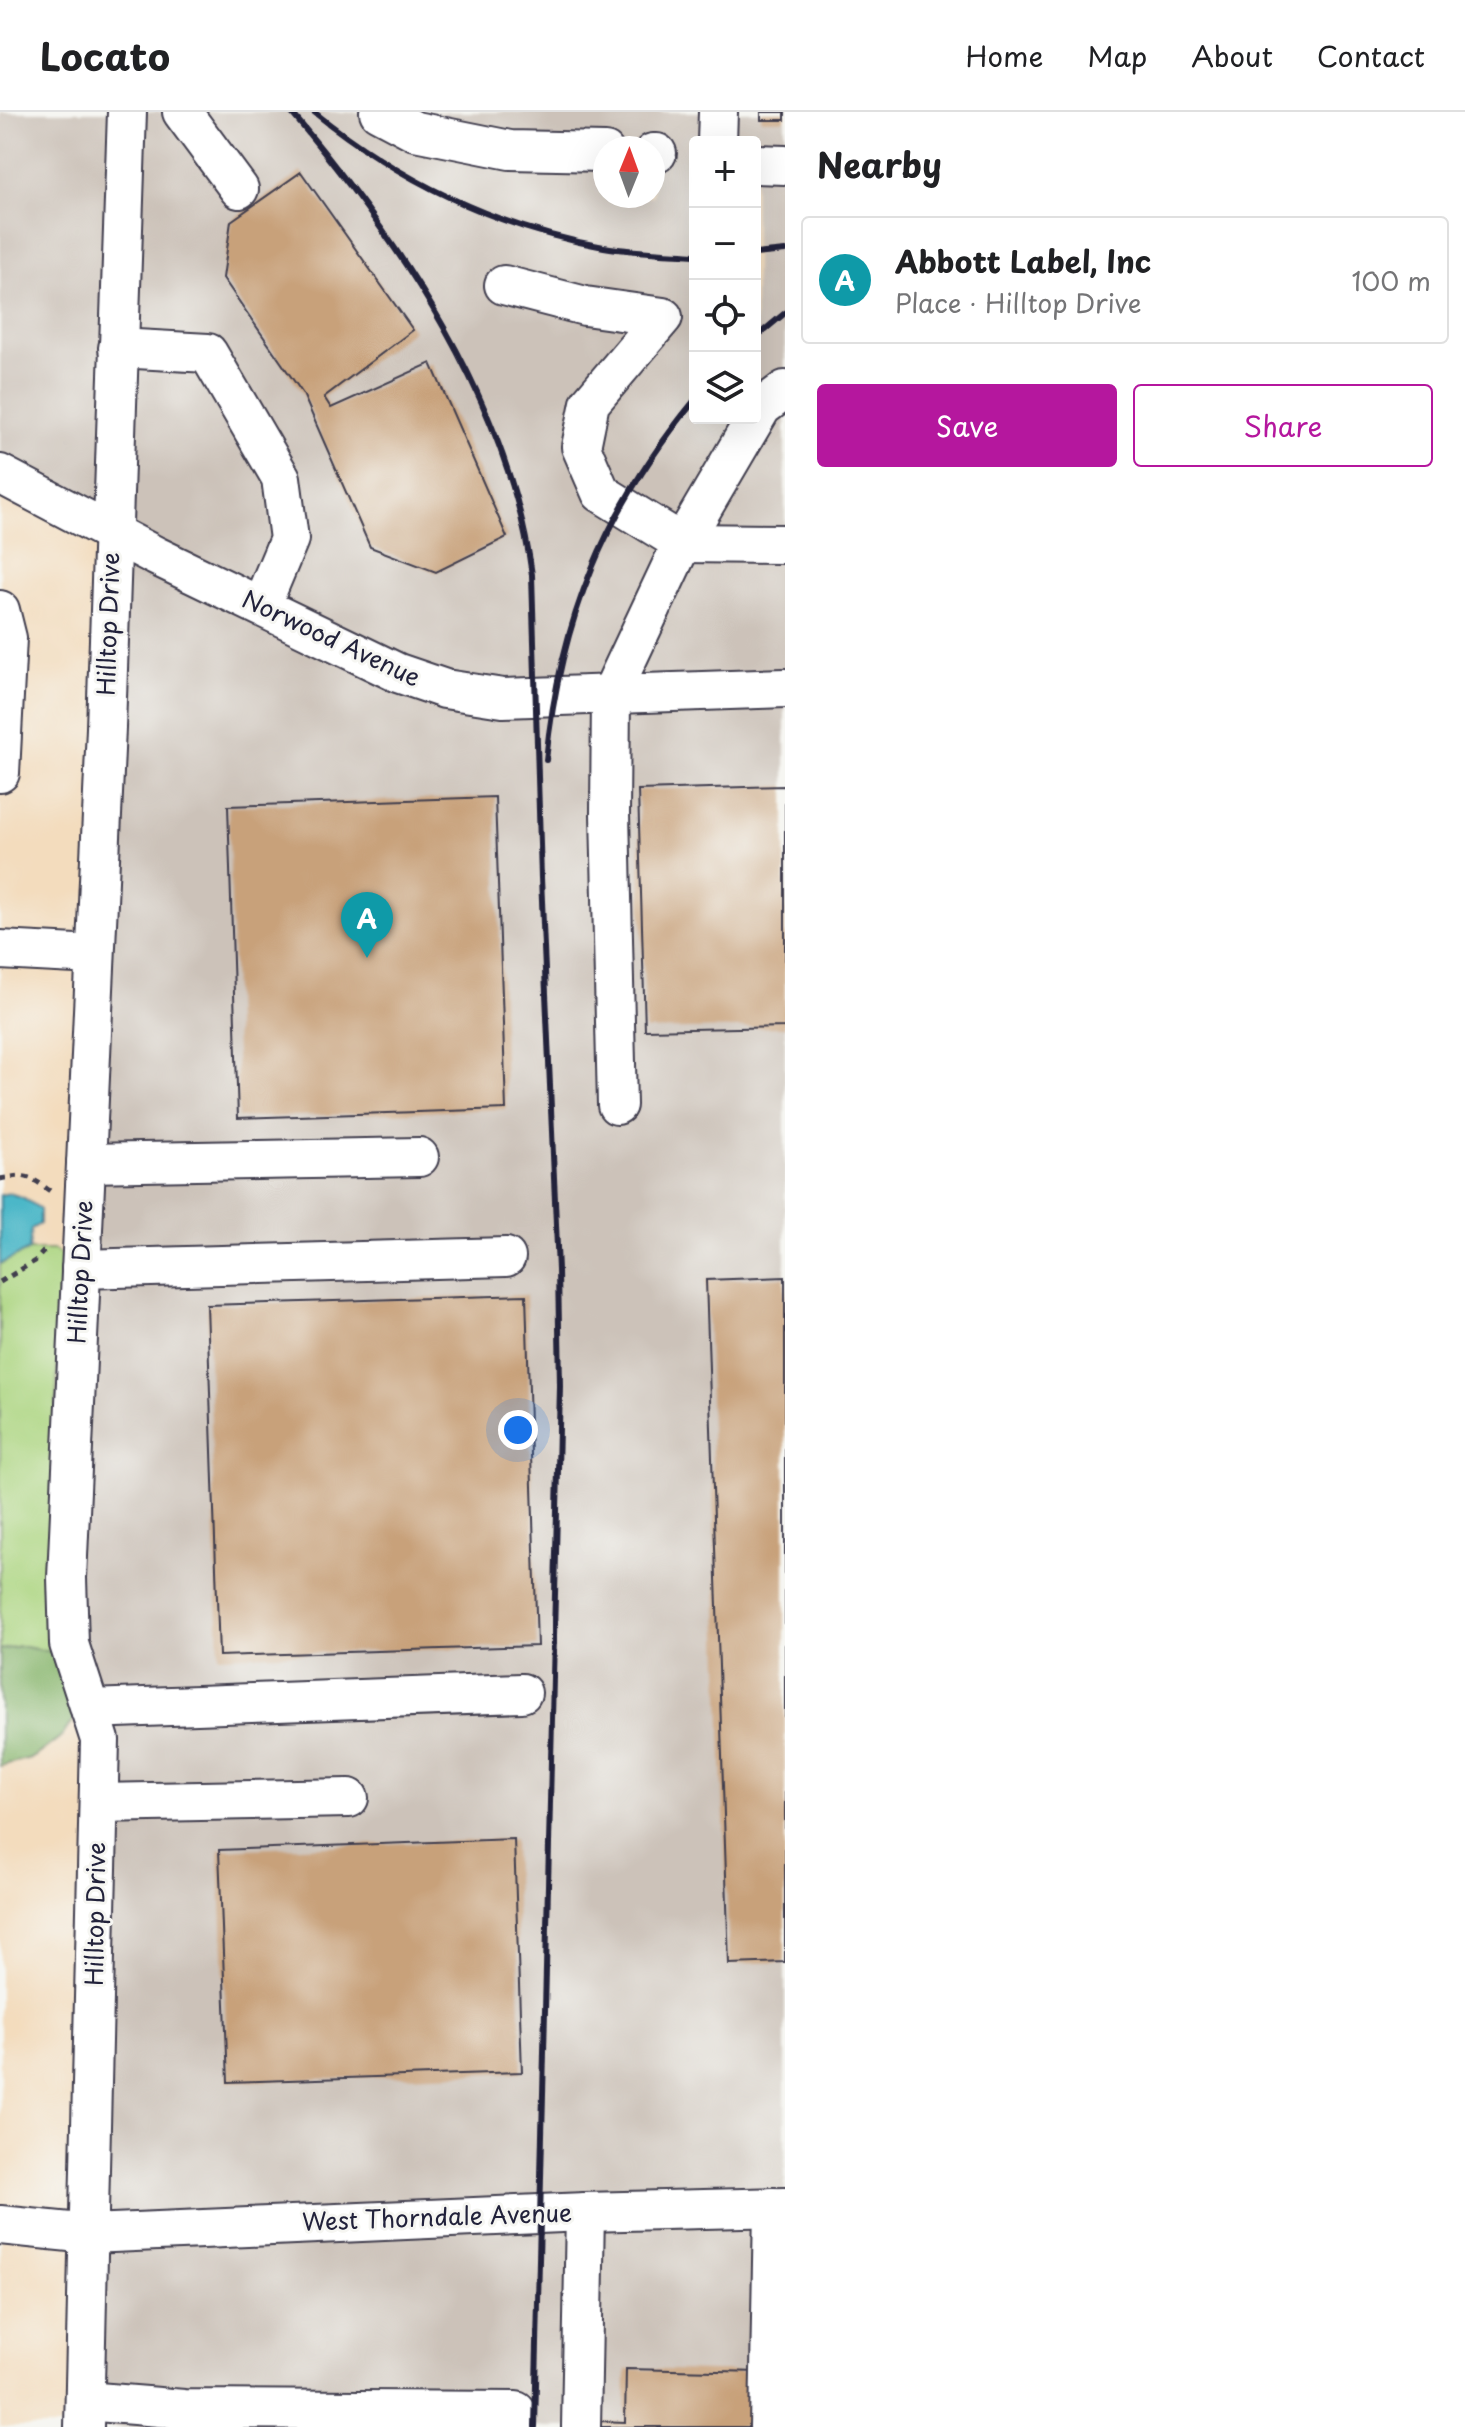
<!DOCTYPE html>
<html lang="en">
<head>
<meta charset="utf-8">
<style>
  body { margin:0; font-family:"Playpen Sans",sans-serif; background:#f6f6f6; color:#202124 }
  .controls { position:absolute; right:24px; top:24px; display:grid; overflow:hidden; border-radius:8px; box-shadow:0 8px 32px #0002 }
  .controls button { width:72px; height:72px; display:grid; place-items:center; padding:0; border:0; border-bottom:2px solid #e0e0e0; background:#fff; color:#202124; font:40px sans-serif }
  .compass { position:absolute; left:593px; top:24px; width:72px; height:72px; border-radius:50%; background:#fff; box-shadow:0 8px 32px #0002; rotate:1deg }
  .you { position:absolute; left:518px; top:1318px; width:28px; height:28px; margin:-20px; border:6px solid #fff; border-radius:50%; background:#1a73e8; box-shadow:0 0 0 12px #1a73e833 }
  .badge { display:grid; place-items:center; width:52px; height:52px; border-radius:50%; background:#b5179e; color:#fff; font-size:26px; font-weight:700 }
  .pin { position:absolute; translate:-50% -66px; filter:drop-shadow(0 2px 4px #0008) }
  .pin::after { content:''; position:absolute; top:42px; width:28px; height:24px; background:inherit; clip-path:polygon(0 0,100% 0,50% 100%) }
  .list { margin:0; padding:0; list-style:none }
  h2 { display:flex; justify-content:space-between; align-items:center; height:104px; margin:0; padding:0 32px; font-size:34px }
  h2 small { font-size:26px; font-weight:400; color:#757577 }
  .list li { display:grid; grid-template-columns:52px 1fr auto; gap:24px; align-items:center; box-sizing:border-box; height:128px; margin:0 16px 16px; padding:0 16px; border:2px solid #e0e0e0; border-radius:8px }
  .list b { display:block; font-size:30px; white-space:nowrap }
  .list p { margin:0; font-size:26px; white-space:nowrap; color:#757577 }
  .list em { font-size:26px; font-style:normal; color:#757577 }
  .actions { display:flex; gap:16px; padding:24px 32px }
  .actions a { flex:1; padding:18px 0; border:2px solid #b5179e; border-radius:8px; text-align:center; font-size:28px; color:#b5179e }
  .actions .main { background:#b5179e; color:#fff }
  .icon { flex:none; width:44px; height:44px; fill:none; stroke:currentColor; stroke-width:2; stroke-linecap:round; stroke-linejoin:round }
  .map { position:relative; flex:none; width:785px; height:2315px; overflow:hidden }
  header { display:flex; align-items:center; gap:48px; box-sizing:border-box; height:112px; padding:0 40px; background:#fff; border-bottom:2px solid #e0e0e0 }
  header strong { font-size:38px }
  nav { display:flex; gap:44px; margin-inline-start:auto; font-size:28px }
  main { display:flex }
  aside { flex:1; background:#fff }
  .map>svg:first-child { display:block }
</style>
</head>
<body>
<header>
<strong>Locato</strong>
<nav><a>Home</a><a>Map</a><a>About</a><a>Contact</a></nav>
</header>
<main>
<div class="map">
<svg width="785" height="2315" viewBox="0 0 785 2315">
  <rect width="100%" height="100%" fill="#f6f6f2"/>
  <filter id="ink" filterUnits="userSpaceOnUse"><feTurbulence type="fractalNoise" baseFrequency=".0125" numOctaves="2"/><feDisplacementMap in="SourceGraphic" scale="16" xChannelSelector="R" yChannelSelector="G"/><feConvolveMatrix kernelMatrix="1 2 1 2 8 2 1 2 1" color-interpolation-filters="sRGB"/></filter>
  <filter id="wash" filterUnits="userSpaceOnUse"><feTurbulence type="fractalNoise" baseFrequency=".006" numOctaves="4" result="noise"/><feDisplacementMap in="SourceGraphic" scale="32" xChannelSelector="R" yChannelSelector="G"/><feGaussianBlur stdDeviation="1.8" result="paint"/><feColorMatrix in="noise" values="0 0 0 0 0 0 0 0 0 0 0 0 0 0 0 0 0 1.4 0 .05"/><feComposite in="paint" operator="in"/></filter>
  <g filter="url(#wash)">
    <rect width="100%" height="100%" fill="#f3dcbd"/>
    <path fill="#ccc2b9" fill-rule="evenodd" d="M0 0H785V2315H72L99 1691 69 1532 111 422 0 367ZM695 30H755V306H695ZM605 36H653V84H605Z"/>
    <polygon fill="#add682" stroke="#687c5e" stroke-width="2" points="29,1138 54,1138 61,1143 51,1462 66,1551 19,1534 0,1538 0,1152"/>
    <polygon fill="#8ab770" stroke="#566c56" stroke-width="2" points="19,1534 52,1540 78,1600 63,1623 34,1645 0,1654 0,1538"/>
    <polygon fill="#4bb7c8" stroke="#366c82" stroke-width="2" points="9,1081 24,1086 40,1097 40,1112 31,1117 29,1138 0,1152 0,1083"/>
    <g id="blocks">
      <g fill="#c8a17a">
        <rect x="761" y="0" width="24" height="8"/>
        <polygon points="301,60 413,218 324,285 331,296 431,251 507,425 436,460 370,435 303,282 223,166 231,109"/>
        <polygon points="785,674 785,915 645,918 638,678"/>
        <polygon points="495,685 506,997 238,1006 228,694"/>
        <polygon points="785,1165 785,1850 729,1852 706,1168"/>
        <polygon points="526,1183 537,1534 219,1544 207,1193"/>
        <polygon points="514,1727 522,1960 228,1970 219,1738"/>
        <polygon points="626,2257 762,2260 761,2315 598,2315 598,2309 625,2310"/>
      </g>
    </g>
  </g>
  <g filter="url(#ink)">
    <use href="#blocks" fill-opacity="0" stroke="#413e4e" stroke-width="2"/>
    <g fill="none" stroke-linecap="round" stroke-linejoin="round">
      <g stroke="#413e4e" stroke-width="42">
        <g id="minor">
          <polyline points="182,0 239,77"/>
          <polyline points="379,0 415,19 510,38 605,40"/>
          <polyline points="717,30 718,0"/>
          <polyline points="653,41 657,41"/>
          <polyline points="755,52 785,53"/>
          <polyline points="504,173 585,194 663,205 590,291 581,335 601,381 682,431 785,432"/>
          <polyline points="118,236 208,241 281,366 289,427 261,494"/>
          <polyline points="0,362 156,444 398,561 445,577 503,586 785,576"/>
          <polyline points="0,498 7,526 0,661"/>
          <polyline points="0,838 95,843"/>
          <polyline points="617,993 610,702 611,582 682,431 762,295 785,278"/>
          <polyline points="86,1051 419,1045"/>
          <polyline points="81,1157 506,1145"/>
          <polyline points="90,1597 522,1581"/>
          <polyline points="99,1691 349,1686"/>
          <polyline points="0,2113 90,2122 585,2100 785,2095"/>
          <polyline points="85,2289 184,2297 516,2299 516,2315"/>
          <polyline points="84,2315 100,1628 69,1532 67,1466 106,616 127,0"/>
          <polyline points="581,2315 585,2100"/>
          <polyline points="769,2315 773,2095"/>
        </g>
      </g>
      <g stroke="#413e4e" stroke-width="5" stroke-dasharray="6 6" stroke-linecap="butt">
        <path d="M0 1067C25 1062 29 1063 50 1079"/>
        <polyline points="0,1170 35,1149 45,1138"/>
      </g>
      <use href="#minor" stroke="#fff" stroke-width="38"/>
      <g stroke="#22223b" stroke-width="6">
        <path d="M291 0C401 131 509 290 532 463L541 766 558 1158 560 1274 535 2315"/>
        <path d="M314 0C398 68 497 116 604 135 634 140 665 141 695 143"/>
        <polyline points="755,142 785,139"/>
        <polyline points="755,226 785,201"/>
        <path d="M546 648C560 508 605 397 695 288"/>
      </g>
    </g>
  </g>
  <g text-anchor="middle" stroke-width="6" stroke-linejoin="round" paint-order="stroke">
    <g font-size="24" fill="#22223b" stroke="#f6f6f2">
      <text transform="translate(109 512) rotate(-88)" y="8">Hilltop Drive</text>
      <text transform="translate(331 527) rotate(25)" y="8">Norwood Avenue</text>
      <text transform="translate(81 1160) rotate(-87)" y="8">Hilltop Drive</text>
      <text transform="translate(96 1802) rotate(-89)" y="8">Hilltop Drive</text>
      <text transform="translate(437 2106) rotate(-2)" y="8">West Thorndale Avenue</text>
    </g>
  </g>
</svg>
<div class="controls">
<button>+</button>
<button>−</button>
<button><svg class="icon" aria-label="locate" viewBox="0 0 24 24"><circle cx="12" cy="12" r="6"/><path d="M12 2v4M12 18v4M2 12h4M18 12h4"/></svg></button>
<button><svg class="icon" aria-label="layers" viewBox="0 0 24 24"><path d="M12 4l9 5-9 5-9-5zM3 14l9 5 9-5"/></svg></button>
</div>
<svg class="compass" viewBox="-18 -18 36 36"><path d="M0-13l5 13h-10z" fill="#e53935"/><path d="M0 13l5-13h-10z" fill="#757577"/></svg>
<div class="you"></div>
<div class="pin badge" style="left:367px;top:846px;background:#0f9aa8">A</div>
</div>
<aside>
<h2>Nearby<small></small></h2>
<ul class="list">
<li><span class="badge" style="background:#0f9aa8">A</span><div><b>Abbott Label, Inc</b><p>Place · Hilltop Drive</p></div><em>100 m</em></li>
</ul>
<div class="actions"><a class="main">Save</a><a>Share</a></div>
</aside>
</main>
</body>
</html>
